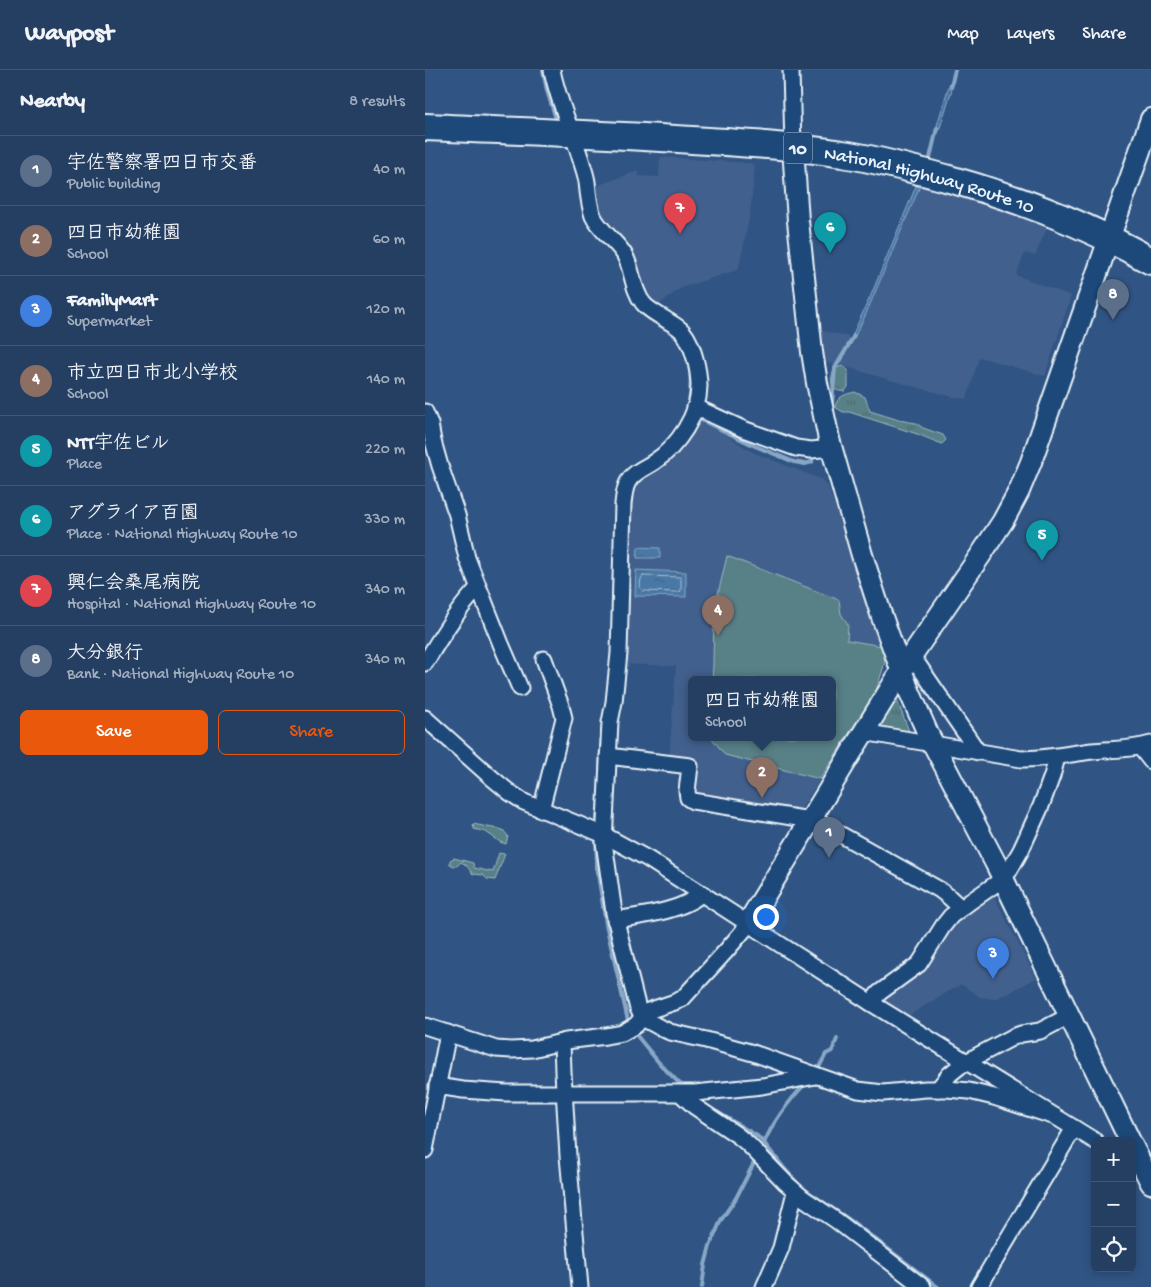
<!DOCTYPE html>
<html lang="en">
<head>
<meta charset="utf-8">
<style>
  body { margin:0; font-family:"Gochi Hand","Klee One",sans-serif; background:#304a6b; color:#f1f3f6 }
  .controls { position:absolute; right:15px; bottom:15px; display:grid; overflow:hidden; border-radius:8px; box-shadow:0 2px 8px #0003 }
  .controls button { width:45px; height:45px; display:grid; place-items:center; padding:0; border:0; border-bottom:1px solid #415877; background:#243f62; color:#f1f3f6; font:25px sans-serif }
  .you { position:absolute; left:340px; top:846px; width:18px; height:18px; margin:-12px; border:4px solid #fff; border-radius:50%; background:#1a73e8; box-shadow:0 0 0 8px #1a73e833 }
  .badge { display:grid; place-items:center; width:32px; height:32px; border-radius:50%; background:#ea580c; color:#fff; font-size:16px; font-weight:700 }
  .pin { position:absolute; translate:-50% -41px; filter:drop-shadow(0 1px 2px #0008) }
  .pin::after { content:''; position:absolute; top:26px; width:18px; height:15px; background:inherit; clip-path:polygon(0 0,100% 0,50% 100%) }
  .popup { position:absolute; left:263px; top:606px; width:148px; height:65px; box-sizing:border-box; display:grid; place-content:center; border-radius:8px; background:#243f62; filter:drop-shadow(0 1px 4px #0005); font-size:16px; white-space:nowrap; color:#a3afbe }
  .popup b { font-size:19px; color:#f1f3f6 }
  .popup::after { content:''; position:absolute; left:50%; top:100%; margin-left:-10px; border:10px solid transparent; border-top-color:#243f62 }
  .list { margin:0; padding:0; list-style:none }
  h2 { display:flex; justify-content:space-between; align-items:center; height:65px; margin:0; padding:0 20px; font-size:21px }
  h2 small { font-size:16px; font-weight:400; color:#a3afbe }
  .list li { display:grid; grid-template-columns:32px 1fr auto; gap:15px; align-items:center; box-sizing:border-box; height:70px; padding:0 20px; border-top:1px solid #415877 }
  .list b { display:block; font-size:19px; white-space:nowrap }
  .list p { margin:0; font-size:16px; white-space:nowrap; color:#a3afbe }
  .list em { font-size:16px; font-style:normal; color:#a3afbe }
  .actions { display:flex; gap:10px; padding:15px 20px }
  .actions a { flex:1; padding:11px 0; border:1px solid #ea580c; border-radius:8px; text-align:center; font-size:18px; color:#ea580c }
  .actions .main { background:#ea580c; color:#fff }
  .icon { flex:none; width:28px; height:28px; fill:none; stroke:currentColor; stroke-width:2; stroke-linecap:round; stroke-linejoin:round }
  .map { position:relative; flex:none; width:726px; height:1217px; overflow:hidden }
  header { display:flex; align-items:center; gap:30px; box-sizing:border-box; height:70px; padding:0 25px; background:#243f62; border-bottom:1px solid #415877 }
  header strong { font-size:24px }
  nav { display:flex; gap:28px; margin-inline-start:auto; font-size:18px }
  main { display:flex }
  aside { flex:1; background:#243f62 }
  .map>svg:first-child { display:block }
</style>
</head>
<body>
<header>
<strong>Waypost</strong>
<nav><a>Map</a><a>Layers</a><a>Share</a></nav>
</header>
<main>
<aside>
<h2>Nearby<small>8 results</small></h2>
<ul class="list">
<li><span class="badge" style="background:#5c6f8a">1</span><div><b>宇佐警察署四日市交番</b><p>Public building</p></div><em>40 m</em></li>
<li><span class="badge" style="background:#8d6e63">2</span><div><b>四日市幼稚園</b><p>School</p></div><em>60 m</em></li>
<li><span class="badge" style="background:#3f7fe0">3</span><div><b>FamilyMart</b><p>Supermarket</p></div><em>120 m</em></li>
<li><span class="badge" style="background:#8d6e63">4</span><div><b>市立四日市北小学校</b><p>School</p></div><em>140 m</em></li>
<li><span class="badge" style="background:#0f9aa8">5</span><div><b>NTT宇佐ビル</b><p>Place</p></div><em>220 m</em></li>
<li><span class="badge" style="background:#0f9aa8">6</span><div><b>アグライア百園</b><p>Place · National Highway Route 10</p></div><em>330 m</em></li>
<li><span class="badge" style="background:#e0444e">7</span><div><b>興仁会桑尾病院</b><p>Hospital · National Highway Route 10</p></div><em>340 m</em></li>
<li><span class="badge" style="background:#5c6f8a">8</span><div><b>大分銀行</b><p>Bank · National Highway Route 10</p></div><em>340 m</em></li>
</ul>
<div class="actions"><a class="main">Save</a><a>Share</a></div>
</aside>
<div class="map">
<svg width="726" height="1217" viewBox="0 0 726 1217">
  <defs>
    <pattern id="grass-tufts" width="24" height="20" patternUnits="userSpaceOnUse" patternTransform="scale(1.25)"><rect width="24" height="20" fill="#588087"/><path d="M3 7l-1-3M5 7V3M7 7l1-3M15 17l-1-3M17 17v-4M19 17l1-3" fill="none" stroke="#50676c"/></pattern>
    <pattern id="water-ripples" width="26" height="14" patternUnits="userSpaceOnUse" patternTransform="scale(1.25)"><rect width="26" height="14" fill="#4a78a6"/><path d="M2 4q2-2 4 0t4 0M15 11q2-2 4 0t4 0" fill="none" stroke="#48627d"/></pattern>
  </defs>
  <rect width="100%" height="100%" fill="#305483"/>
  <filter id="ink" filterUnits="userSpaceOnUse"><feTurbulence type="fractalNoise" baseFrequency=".02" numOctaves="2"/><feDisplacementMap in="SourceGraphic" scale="10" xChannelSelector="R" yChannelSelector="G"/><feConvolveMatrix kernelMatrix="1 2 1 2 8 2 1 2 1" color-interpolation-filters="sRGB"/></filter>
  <g filter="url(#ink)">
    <g fill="#42608d" fill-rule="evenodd">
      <polygon points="235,87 325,93 330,96 325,144 314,197 312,200 256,218 230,237 219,226 173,140 168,117 213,101 214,106 234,107"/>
      <polygon points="495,116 561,134 623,156 610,186 600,183 591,205 646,226 620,306 554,287 542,329 532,328 465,310 415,295 393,292 390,259 425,267 428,269 441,244"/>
      <path d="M271 350 282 355 295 361 327 382 396 409 403 416 459 583 460 592 451 621 374 742 268 729 270 691 244 689 251 596 196 594 204 423 214 409ZM267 609H407V667H267Z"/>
      <polygon points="568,824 611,908 584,923 568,929 555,927 536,914 483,946 453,928 530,851"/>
    </g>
    <g fill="url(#grass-tufts)" stroke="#a0b8c0">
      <path d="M417 296 423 300V317L420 321C404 323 405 309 409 299Z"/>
      <path d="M430 322 440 327 445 341 474 350 491 353 498 358 518 365 521 370 517 374 492 364 424 342H418L410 337C412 326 421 324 430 322Z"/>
      <polygon points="470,625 487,669 445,661"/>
    </g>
    <g fill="#588087" stroke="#a0b8c0">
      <polygon points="302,486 414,530 416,544 423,554 422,570 457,576 460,592 451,621 395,709 300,685 286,667 407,667 407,609 287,609 288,596 289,541"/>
      <polygon points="48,754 78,760 83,766 81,774 75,772 61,762 49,759"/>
      <path d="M74 783 80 784 70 810 62 809 58 805 48 804 41 795 36 792C32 797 30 797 25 794V790L29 788 48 793 49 798 68 802Z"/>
    </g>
    <g fill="url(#water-ripples)" stroke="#89a8c7">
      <polygon points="525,12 529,13 513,64 510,62"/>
      <polygon points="491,116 495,116 441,244 428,270 426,268 446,225"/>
      <polygon points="213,477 235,478 235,488 212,488"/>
      <polygon points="211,500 261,502 261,527 210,526"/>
    </g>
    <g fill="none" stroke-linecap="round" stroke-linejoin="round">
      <path stroke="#a9c1d7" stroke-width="1" d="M218 506 255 507 256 509V521L253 522 217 521C214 518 215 508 218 506Z"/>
      <g stroke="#89a8c7" stroke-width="4">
        <polyline points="118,0 122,21 131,49"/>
        <polyline points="526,16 530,0"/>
        <polyline points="505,88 512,58"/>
        <path d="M206 224C211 244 229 251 244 261 266 276 268 308 264 333"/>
        <polyline points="407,334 410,298 429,266"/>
        <polyline points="270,347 330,376 369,392 380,394 387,392 388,383"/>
        <polyline points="188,542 189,501"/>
        <polyline points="171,758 174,731 176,675 178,656"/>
        <polyline points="171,765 172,798 181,854 204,955"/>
        <polyline points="208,961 235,994 260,1019"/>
        <polyline points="392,1001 401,984 407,981 412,969"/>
        <path d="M380 1014C363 1032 349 1050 339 1073L359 1098 376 1117 429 1153 513 1217"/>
        <polyline points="292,1042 332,1066 339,1073 335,1081"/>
        <polyline points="277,1217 280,1195 285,1176 296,1150 311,1128 332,1087"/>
      </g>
      <g stroke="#e8f1f8" stroke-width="19">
        <g id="minor">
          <path d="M127 0C133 31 147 60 156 90 158 97 161 105 162 112 163 123 164 135 168 146 175 161 190 170 199 184 208 199 207 219 218 233 224 241 235 245 243 251 248 254 254 257 258 262 268 274 274 300 274 316 274 345 253 376 229 392 220 398 208 402 203 412 199 419 199 427 198 434L194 583 189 632 185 652 179 772 189 843 213 939 219 947 223 951 234 957 245 962 281 970 328 983 433 1020 458 1023 501 1019H522L544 1021 569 1027 631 1047"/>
          <polyline points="366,0 368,77"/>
          <polyline points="270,337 318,359 371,378 386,380 407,378"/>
          <polyline points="0,342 5,354 8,371 15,396 32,445 42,488 76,574 95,618"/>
          <polyline points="487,586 553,682"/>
          <path d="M0 593C16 567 32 540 53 518"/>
          <polyline points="0,648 67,708 84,722 99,732 179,765 223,789 446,933 670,1071"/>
          <path d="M438 662 596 689C620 689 643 684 667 681 687 679 707 680 726 674"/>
          <polyline points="715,677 726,691"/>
          <polyline points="183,686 265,696 262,721 263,728 268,731 385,750"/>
          <polyline points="116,740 139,648 136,636 119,589"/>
          <polyline points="386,748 515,820 524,827 536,838"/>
          <path d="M190 850C215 846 259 841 277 823"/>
          <polyline points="446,933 454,923 494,894 518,856 526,846 546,831 578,809 584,801 596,780 616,736 627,706 632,687"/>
          <polyline points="0,956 71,979 86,980 107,979 141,971 181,966 197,963 211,955 223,941 250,932 257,929 301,881 324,854"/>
          <polyline points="137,972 138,1002 143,1086 155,1217"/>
          <polyline points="12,1016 38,1020 81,1023 270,1023 337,1016 391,1006"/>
          <polyline points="513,1019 525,1004 535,996 552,986 588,967 596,964 615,961 644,946"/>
          <polyline points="256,1024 269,1036 312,1065 323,1074 361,1113 378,1128 412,1151 498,1217"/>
          <polyline points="0,1080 23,963"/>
          <polyline points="339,1217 356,1178 370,1122"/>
          <polyline points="554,1217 649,1058"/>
        </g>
      </g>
      <g stroke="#e8f1f8" stroke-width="24">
        <g id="tertiary">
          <polyline points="368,77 373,151 387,282 392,313 404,369 437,485 457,547 482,616 504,666 571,794 705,1071"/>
          <polyline points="323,853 434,670 478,598 555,486 578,451 594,421 606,392 726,49"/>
          <polyline points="707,1075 726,1113"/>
        </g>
      </g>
      <g stroke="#e8f1f8" stroke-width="30">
        <g id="trunk">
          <path id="s1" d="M0 57C89 61 178 64 267 70 318 73 368 76 417 84 446 88 474 96 502 103 579 123 656 151 726 191"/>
        </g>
      </g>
      <use href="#minor" stroke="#1f4a7a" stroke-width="15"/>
      <use href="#tertiary" stroke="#1f4a7a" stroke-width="20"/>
      <use href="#trunk" stroke="#1f4a7a" stroke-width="26"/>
    </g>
  </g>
  <g text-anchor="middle" stroke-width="5" stroke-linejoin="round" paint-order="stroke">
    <rect fill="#1f4a7a" stroke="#acbfd2" stroke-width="1" x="359" y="62.5" width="28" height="31" rx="4"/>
    <g font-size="18" font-weight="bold" fill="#e8f1f8">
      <text x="373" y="84">10</text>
    </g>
    <g font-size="19" fill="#e8f1f8" stroke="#1f4a7a">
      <text dy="7" stroke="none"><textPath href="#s1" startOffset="509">National Highway Route 10</textPath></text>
    </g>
  </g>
</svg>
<div class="controls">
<button>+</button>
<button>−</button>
<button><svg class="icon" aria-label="locate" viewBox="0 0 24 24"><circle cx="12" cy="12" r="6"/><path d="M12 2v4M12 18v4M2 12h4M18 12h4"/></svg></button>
</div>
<div class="you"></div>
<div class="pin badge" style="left:404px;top:788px;background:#5c6f8a">1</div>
<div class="pin badge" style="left:337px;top:728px;background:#8d6e63">2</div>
<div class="popup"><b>四日市幼稚園</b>School</div>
<div class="pin badge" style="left:568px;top:909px;background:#3f7fe0">3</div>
<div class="pin badge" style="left:293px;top:566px;background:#8d6e63">4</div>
<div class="pin badge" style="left:617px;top:491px;background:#0f9aa8">5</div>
<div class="pin badge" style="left:405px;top:183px;background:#0f9aa8">6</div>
<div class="pin badge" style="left:255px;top:164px;background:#e0444e">7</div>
<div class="pin badge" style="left:688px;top:250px;background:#5c6f8a">8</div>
</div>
</main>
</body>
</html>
